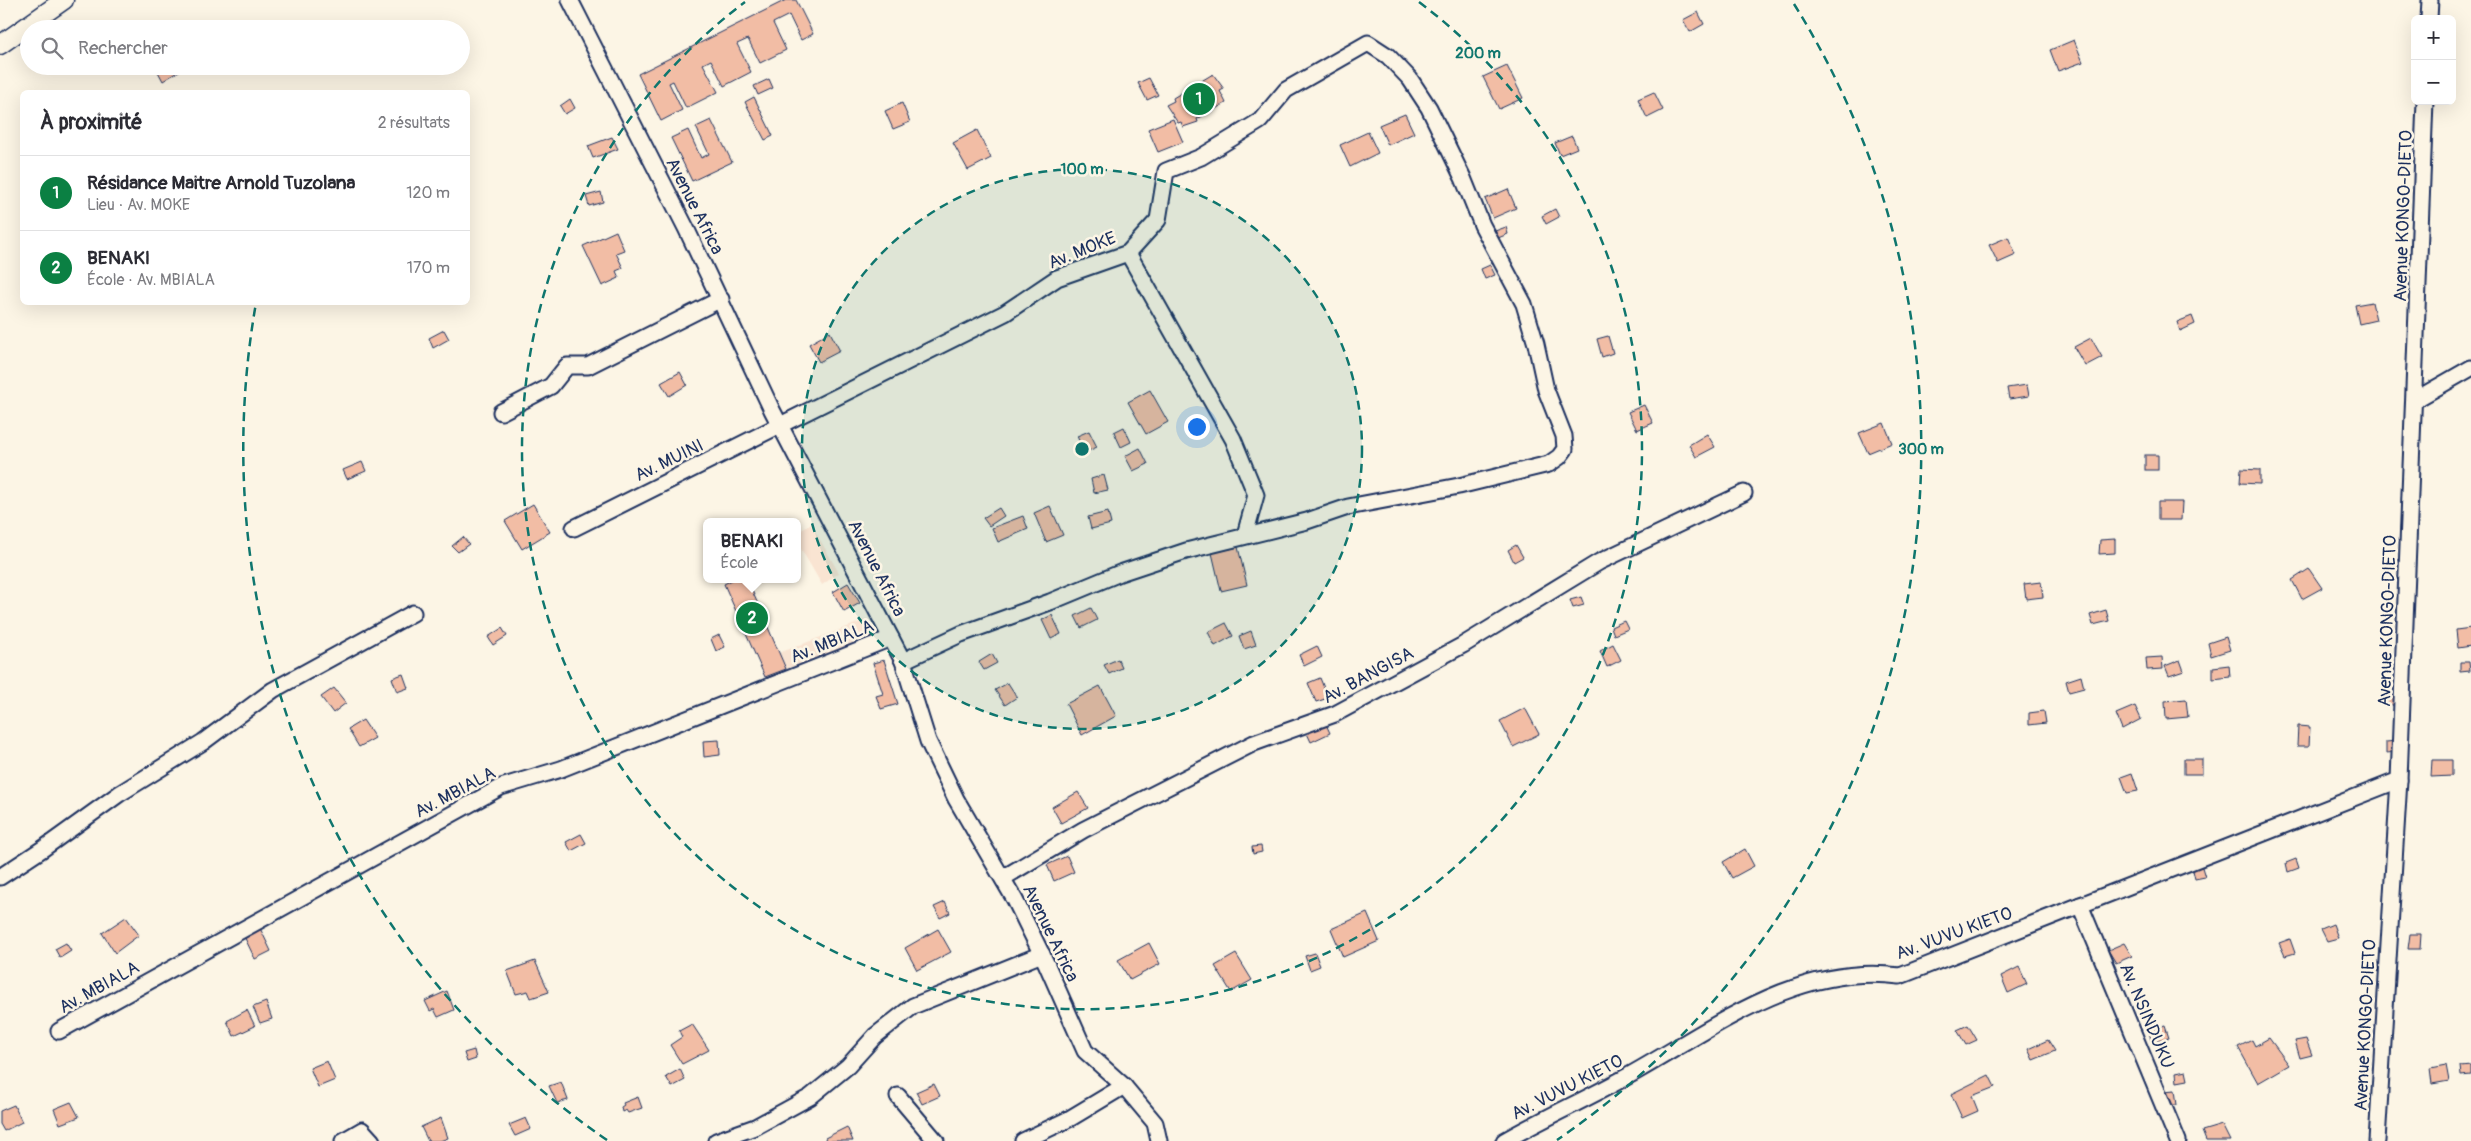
<!DOCTYPE html>
<html lang="fr">
<head>
<meta charset="utf-8">
<style>
  body { margin:0; font-family:Pangolin,sans-serif; background:#f2f2f3; color:#2b2b33 }
  .controls { position:absolute; right:15px; top:15px; display:grid; overflow:hidden; border-radius:8px; box-shadow:0 5px 20px #0002 }
  .controls button { width:45px; height:45px; display:grid; place-items:center; padding:0; border:0; border-bottom:1px solid #e1e1e2; background:#fff; color:#2b2b33; font:25px sans-serif }
  .you { position:absolute; left:1196px; top:426px; width:18px; height:18px; margin:-12px; border:4px solid #fff; border-radius:50%; background:#1a73e8; box-shadow:0 0 0 8px #1a73e833 }
  .badge { display:grid; place-items:center; width:32px; height:32px; border-radius:50%; background:#0b8043; color:#fff; font-size:16px; font-weight:700 }
  .pin { position:absolute; translate:-50% -50%; border:2px solid #fff; box-shadow:0 1px 5px #0006 }
  .popup { position:absolute; left:703px; top:518px; width:98px; height:65px; box-sizing:border-box; display:grid; place-content:center; border-radius:8px; background:#fff; filter:drop-shadow(0 1px 4px #0005); font-size:16px; white-space:nowrap; color:#7c7c81 }
  .popup b { font-size:19px; color:#2b2b33 }
  .popup::after { content:''; position:absolute; left:50%; top:100%; margin-left:-10px; border:10px solid transparent; border-top-color:#fff }
  .list { margin:0; padding:0; list-style:none }
  h2 { display:flex; justify-content:space-between; align-items:center; height:65px; margin:0; padding:0 20px; font-size:21px }
  h2 small { font-size:16px; font-weight:400; color:#7c7c81 }
  .list li { display:grid; grid-template-columns:32px 1fr auto; gap:15px; align-items:center; box-sizing:border-box; height:75px; padding:0 20px; border-top:1px solid #e1e1e2 }
  .list b { display:block; font-size:19px; white-space:nowrap }
  .list p { margin:0; font-size:16px; white-space:nowrap; color:#7c7c81 }
  .list em { font-size:16px; font-style:normal; color:#7c7c81 }
  .icon { flex:none; width:28px; height:28px; fill:none; stroke:currentColor; stroke-width:2; stroke-linecap:round; stroke-linejoin:round }
  .map { position:relative; flex:none; width:2471px; height:1141px; overflow:hidden }
  .search { position:absolute; background:#fff; box-shadow:0 5px 20px #0002; left:20px; top:20px; width:450px; height:55px; display:flex; align-items:center; gap:12px; box-sizing:border-box; padding:0 18px; border-radius:28px; color:#7c7c81; font-size:19px }
  .panel { position:absolute; background:#fff; box-shadow:0 5px 20px #0002; left:20px; top:90px; width:450px; height:215px; border-radius:8px }
  .map>svg:first-child { display:block }
</style>
</head>
<body>
<div class="map">
<svg width="2471" height="1141" viewBox="0 0 2471 1141">
  <rect width="100%" height="100%" fill="#fcf5e5"/>
  <filter id="ink" filterUnits="userSpaceOnUse"><feTurbulence type="fractalNoise" baseFrequency=".02" numOctaves="2"/><feDisplacementMap in="SourceGraphic" scale="10" xChannelSelector="R" yChannelSelector="G"/><feConvolveMatrix kernelMatrix="1 2 1 2 8 2 1 2 1" color-interpolation-filters="sRGB"/></filter>
  <g filter="url(#ink)">
    <g fill="#f9e4d2">
      <polygon points="811,524 839,573 822,585 797,542 797,533"/>
      <polygon points="868,619 876,636 786,669 779,653"/>
    </g>
    <g fill="#f2bda5" stroke="#1b2f5e">
      <polygon points="786,0 796,0 813,34 801,40 789,15 773,23 786,50 760,63 748,39 737,44 751,72 724,86 711,60 703,64 718,92 686,108 673,81 669,83 682,110 661,121 638,74"/>
      <polygon points="1698,12 1704,24 1690,32 1683,20"/>
      <polygon points="2074,40 2083,62 2058,71 2050,50"/>
      <polygon points="155,66 187,66 163,81"/>
      <polygon points="1507,66 1523,98 1499,109 1483,77"/>
      <polygon points="1213,74 1224,89 1220,91 1226,103 1197,119 1198,122 1183,127 1181,122 1178,123 1166,105 1174,101 1173,98"/>
      <polygon points="1149,78 1158,95 1147,100 1138,83"/>
      <polygon points="769,79 773,88 758,95 754,86"/>
      <polygon points="1654,92 1663,110 1647,118 1638,99"/>
      <polygon points="754,97 773,136 765,140 745,102"/>
      <polygon points="570,99 575,108 565,114 560,106"/>
      <polygon points="902,103 910,122 893,129 885,111"/>
      <polygon points="1405,114 1414,133 1388,145 1379,125"/>
      <polygon points="1173,119 1183,142 1158,152 1148,129"/>
      <polygon points="711,120 732,162 692,181 671,138 688,130 701,158 709,154 696,127"/>
      <polygon points="977,130 991,158 968,170 953,143"/>
      <polygon points="1368,132 1378,153 1350,167 1340,145"/>
      <polygon points="1572,136 1577,148 1560,155 1555,143"/>
      <polygon points="612,137 618,149 593,158 588,146"/>
      <polygon points="1508,189 1516,208 1493,218 1485,199"/>
      <polygon points="601,192 603,202 589,206 586,196"/>
      <polygon points="1555,209 1559,217 1546,224 1542,216"/>
      <polygon points="1506,227 1508,234 1498,238 1495,231"/>
      <polygon points="616,231 624,250 616,253 623,268 616,271 619,278 602,286 583,246"/>
      <polygon points="2008,237 2016,255 1998,263 1989,245"/>
      <polygon points="1490,265 1495,275 1485,279 1481,269"/>
      <polygon points="2372,302 2376,320 2359,324 2355,305"/>
      <polygon points="2192,316 2195,324 2180,331 2177,322"/>
      <polygon points="444,330 449,339 433,348 429,338"/>
      <polygon points="830,332 840,351 819,362 809,344"/>
      <polygon points="1608,336 1613,353 1602,357 1597,339"/>
      <polygon points="2091,338 2102,357 2085,366 2074,347"/>
      <polygon points="680,372 687,385 669,396 661,383"/>
      <polygon points="2027,385 2029,396 2009,399 2007,388"/>
      <polygon points="1150,390 1168,422 1146,434 1128,402"/>
      <polygon points="1644,405 1653,423 1637,430 1628,412"/>
      <polygon points="1884,423 1892,443 1868,453 1859,433"/>
      <polygon points="1124,427 1131,442 1121,447 1114,432"/>
      <polygon points="1089,431 1097,447 1084,453 1077,436"/>
      <polygon points="1707,434 1715,447 1696,457 1689,445"/>
      <polygon points="1140,448 1148,464 1133,471 1125,456"/>
      <rect x="2145" y="455" width="13" height="15"/>
      <polygon points="362,462 366,471 347,479 343,470"/>
      <polygon points="2241,469 2260,470 2260,484 2240,483"/>
      <polygon points="1104,475 1108,490 1094,493 1091,479"/>
      <polygon points="2158,502 2182,502 2181,520 2158,520"/>
      <polygon points="533,504 550,532 522,549 505,521"/>
      <polygon points="1050,506 1063,535 1046,542 1034,513"/>
      <polygon points="999,508 1004,516 989,526 983,518"/>
      <polygon points="1108,512 1111,524 1091,529 1088,517"/>
      <polygon points="1023,516 1028,529 998,542 992,528"/>
      <polygon points="463,537 469,544 458,552 452,546"/>
      <polygon points="2115,539 2115,553 2099,554 2100,540"/>
      <polygon points="1516,545 1523,557 1514,562 1508,550"/>
      <polygon points="1238,547 1247,585 1221,591 1212,553"/>
      <polygon points="2309,569 2322,588 2302,599 2292,580"/>
      <polygon points="734,579 747,579 786,669 765,677 724,584"/>
      <polygon points="2041,582 2043,597 2026,599 2024,584"/>
      <polygon points="848,583 860,603 844,612 833,592"/>
      <polygon points="1581,597 1584,605 1573,608 1570,600"/>
      <polygon points="1091,608 1097,620 1081,628 1075,616"/>
      <polygon points="2106,610 2109,621 2093,625 2090,615"/>
      <polygon points="1052,615 1061,634 1051,639 1042,620"/>
      <polygon points="1624,621 1628,629 1614,635 1611,627"/>
      <polygon points="1226,623 1233,636 1215,646 1208,632"/>
      <polygon points="502,628 507,636 493,645 488,637"/>
      <polygon points="2471,628 2471,646 2458,648 2456,630"/>
      <polygon points="1251,631 1256,645 1244,649 1239,636"/>
      <polygon points="719,635 725,647 716,651 711,639"/>
      <polygon points="2226,637 2230,650 2211,656 2208,643"/>
      <polygon points="1613,644 1621,660 1607,667 1600,651"/>
      <polygon points="1317,646 1322,657 1304,666 1299,655"/>
      <polygon points="992,654 997,663 984,670 979,662"/>
      <polygon points="2162,657 2163,669 2147,670 2146,658"/>
      <polygon points="1118,659 1122,668 1109,674 1104,665"/>
      <polygon points="884,660 898,704 881,709 876,696 883,694 873,663"/>
      <polygon points="2180,660 2184,671 2169,676 2165,666"/>
      <polygon points="2460,662 2469,662 2470,671 2460,672"/>
      <polygon points="2229,665 2230,677 2213,679 2213,667"/>
      <polygon points="403,674 408,688 397,692 392,678"/>
      <polygon points="2081,676 2084,688 2069,692 2066,681"/>
      <polygon points="1320,678 1328,698 1316,702 1308,683"/>
      <polygon points="1008,683 1017,697 1005,705 995,690"/>
      <polygon points="1100,686 1116,716 1082,735 1066,704"/>
      <polygon points="334,688 346,703 333,713 321,697"/>
      <polygon points="2382,692 2396,692 2396,705 2381,705"/>
      <polygon points="2186,699 2188,717 2166,719 2165,701"/>
      <polygon points="2135,706 2141,719 2122,729 2116,714"/>
      <polygon points="1525,708 1539,734 1513,747 1500,721"/>
      <polygon points="2044,711 2046,723 2029,725 2029,713"/>
      <polygon points="363,720 375,738 359,747 348,729"/>
      <polygon points="1324,720 1330,733 1311,742 1305,729"/>
      <polygon points="2298,726 2310,727 2309,746 2297,746"/>
      <polygon points="719,740 720,755 704,757 703,741"/>
      <polygon points="2397,741 2397,752 2386,753 2386,742"/>
      <rect x="2184" y="759" width="18" height="15"/>
      <polygon points="2432,760 2452,760 2452,776 2431,777"/>
      <polygon points="2132,773 2138,791 2127,793 2121,777"/>
      <polygon points="1078,792 1088,808 1061,823 1052,807"/>
      <polygon points="581,834 586,843 571,851 566,842"/>
      <polygon points="1261,846 1262,852 1253,854 1252,847"/>
      <polygon points="1745,849 1754,866 1732,878 1723,862"/>
      <polygon points="1067,856 1074,872 1054,881 1047,865"/>
      <polygon points="2296,859 2299,868 2288,872 2286,863"/>
      <polygon points="2201,864 2205,877 2195,879 2192,866"/>
      <polygon points="945,902 950,913 940,918 934,907"/>
      <polygon points="1367,913 1379,941 1343,957 1331,929"/>
      <polygon points="126,917 139,935 115,953 102,933"/>
      <polygon points="258,924 271,951 255,959 242,932"/>
      <polygon points="2333,924 2338,938 2327,941 2321,929"/>
      <polygon points="938,929 951,952 917,970 905,948"/>
      <polygon points="2410,934 2421,934 2420,949 2408,949"/>
      <polygon points="2290,939 2295,953 2285,956 2279,943"/>
      <polygon points="66,943 71,951 60,958 55,949"/>
      <polygon points="1149,943 1160,964 1130,980 1118,960"/>
      <polygon points="2124,943 2132,956 2116,963 2108,950"/>
      <polygon points="1315,953 1320,966 1310,970 1305,956"/>
      <polygon points="1236,954 1252,980 1231,992 1215,966"/>
      <polygon points="535,961 549,992 531,998 528,991 516,994 507,971"/>
      <polygon points="2019,967 2027,984 2008,993 2001,976"/>
      <polygon points="447,991 454,1010 438,1017 434,1009 430,1011 425,1001"/>
      <polygon points="266,1002 272,1019 260,1023 253,1007"/>
      <polygon points="247,1010 255,1026 234,1036 227,1021"/>
      <polygon points="692,1024 709,1050 682,1064 670,1045 682,1037 679,1031"/>
      <polygon points="1968,1025 1977,1040 1966,1045 1957,1030"/>
      <polygon points="2165,1026 2169,1038 2151,1041 2149,1030"/>
      <polygon points="2269,1038 2289,1065 2258,1083 2238,1047 2252,1040 2255,1046"/>
      <polygon points="2306,1039 2312,1055 2300,1058 2295,1041"/>
      <polygon points="2048,1040 2055,1051 2033,1060 2028,1049"/>
      <polygon points="474,1050 476,1059 467,1062 464,1053"/>
      <polygon points="327,1061 335,1080 318,1087 310,1068"/>
      <polygon points="2446,1065 2449,1081 2432,1084 2430,1068"/>
      <polygon points="2471,1065 2471,1075 2461,1076 2460,1066"/>
      <polygon points="680,1069 685,1080 672,1087 666,1077"/>
      <polygon points="2186,1071 2188,1080 2177,1082 2176,1073"/>
      <polygon points="1989,1075 1995,1087 1972,1096 1978,1111 1962,1118 1951,1094"/>
      <polygon points="561,1082 568,1100 557,1103 549,1086"/>
      <polygon points="934,1084 940,1096 922,1104 916,1092"/>
      <polygon points="2175,1090 2177,1105 2165,1105 2163,1091"/>
      <polygon points="638,1097 642,1108 628,1113 626,1110 622,1112 621,1107 624,1105 623,1103"/>
      <polygon points="71,1102 79,1117 60,1124 54,1109"/>
      <polygon points="14,1105 22,1122 4,1131 0,1124 0,1111"/>
      <polygon points="441,1118 448,1138 440,1141 428,1141 421,1127"/>
      <polygon points="526,1118 531,1129 515,1136 509,1125"/>
      <polygon points="2222,1125 2230,1141 2206,1141 2202,1131"/>
      <polygon points="847,1127 853,1141 826,1141 825,1138"/>
    </g>
    <g fill="none" stroke-linecap="round" stroke-linejoin="round">
      <g stroke="#1b2f5e" stroke-width="19">
        <g id="minor">
          <polyline points="570,0 686,228 772,410 903,661 928,741 956,799 1015,900 1046,963 1085,1051 1124,1086 1155,1123 1159,1141"/>
          <polyline points="2429,19 2430,0"/>
          <polyline points="1128,253 1233,439 1256,495 1245,535"/>
          <polyline points="2415,400 2471,368"/>
          <polyline points="501,412 551,386 567,366 588,366 721,299"/>
          <polyline points="574,528 1005,313 1057,278 1128,253 1158,220 1166,171 1201,157 1260,121 1286,90 1368,43 1388,56 1410,79 1429,108 1463,178 1482,225 1524,304 1536,344 1546,390 1564,436 1565,449 1559,457 1549,464 1459,486 1348,507 1307,521 1186,551 1120,573 1050,602 961,634 903,661"/>
          <polyline points="0,877 44,848 119,794 203,742 273,690 413,613"/>
          <polyline points="1003,878 1083,830 1254,743 1335,714 1463,645 1599,562 1744,493"/>
          <polyline points="2080,905 2178,1141"/>
          <polyline points="59,1031 501,787 561,769 891,638"/>
          <polyline points="898,1096 936,1141"/>
          <polyline points="343,1141 362,1130 372,1141"/>
          <polyline points="716,1141 755,1127 810,1097 848,1066 875,1036 913,1006 1042,954"/>
          <polyline points="1023,1141 1069,1119 1124,1086"/>
          <path d="M1504 1141C1544 1118 1587 1099 1628 1076 1713 1029 1796 962 1900 976L2399 780"/>
          <polyline points="2377,1141 2399,780 2425,101"/>
        </g>
      </g>
      <g stroke="#1b2f5e" stroke-width="21">
        <polyline id="tertiary" points="0,45 64,0"/>
      </g>
      <use href="#minor" stroke="#fcf5e5" stroke-width="15"/>
      <use href="#tertiary" stroke="#fcf5e5" stroke-width="18"/>
    </g>
  </g>
  <circle cx="1082" cy="449" r="280" fill="#0f766e" fill-opacity=".12"/>
  <g fill="none" stroke="#0f766e" stroke-width="2.5" stroke-dasharray="9 6">
    <circle cx="1082" cy="449" r="280"/>
    <path d="M1419 2A560 560 0 1 1 745 2"/>
    <path d="M607 1140A839 839 0 0 1 256 303M1794 4A839 839 0 0 1 1557 1140"/>
  </g>
  <g text-anchor="middle" stroke-width="5" stroke-linejoin="round" paint-order="stroke">
    <g font-size="18" fill="#1b2f5e" stroke="#fcf5e5">
      <text transform="translate(695 206) rotate(63)" y="6">Avenue Africa</text>
      <text transform="translate(2403 216) rotate(-88)" y="6">Avenue KONGO-DIETO</text>
      <text transform="translate(1082 250) rotate(-22)" y="6">Av. MOKE</text>
      <text transform="translate(669 460) rotate(-26)" y="6">Av. MUINI</text>
      <text transform="translate(877 568) rotate(63)" y="6">Avenue Africa</text>
      <text transform="translate(2387 621) rotate(-88)" y="6">Avenue KONGO-DIETO</text>
      <text transform="translate(832 641) rotate(-22)" y="6">Av. MBIALA</text>
      <text transform="translate(1368 675) rotate(-28)" y="6">Av. BANGISA</text>
      <text transform="translate(455 792) rotate(-28)" y="6">Av. MBIALA</text>
      <text transform="translate(1051 933) rotate(64)" y="6">Avenue Africa</text>
      <text transform="translate(1954 933) rotate(-20)" y="6">Av. VUVU KIETO</text>
      <text transform="translate(99 987) rotate(-29)" y="6">Av. MBIALA</text>
      <text transform="translate(2147 1016) rotate(67)" y="6">Av. NSINDUKU</text>
      <text transform="translate(2365 1025) rotate(-87)" y="6">Avenue KONGO-DIETO</text>
      <text transform="translate(1567 1087) rotate(-27)" y="6">Av. VUVU KIETO</text>
    </g>
  </g>
  <circle cx="1082" cy="449" r="8" fill="#0f766e" stroke="#fcf5e5" stroke-width="2.5"/>
  <g font-size="15" text-anchor="middle" font-weight="bold" fill="#0f766e" stroke="#fcf5e5" stroke-width="5" stroke-linejoin="round" paint-order="stroke">
    <text x="1478" y="58">200 m</text>
    <text x="1082" y="174">100 m</text>
    <text x="1921" y="454">300 m</text>
  </g>
</svg>
<div class="controls">
<button>+</button>
<button>−</button>
</div>
<div class="you"></div>
<div class="pin badge" style="left:1199px;top:99px">1</div>
<div class="pin badge" style="left:752px;top:618px">2</div>
<div class="popup"><b>BENAKI</b>École</div>
<div class="search"><svg class="icon" aria-label="search" viewBox="0 0 24 24"><circle cx="10" cy="10" r="6"/><path d="M15 15l6 6"/></svg>Rechercher</div>
<section class="panel">
<h2>À proximité<small>2 résultats</small></h2>
<ul class="list">
<li><span class="badge">1</span><div><b>Résidance Maitre Arnold Tuzolana</b><p>Lieu · Av. MOKE</p></div><em>120 m</em></li>
<li><span class="badge">2</span><div><b>BENAKI</b><p>École · Av. MBIALA</p></div><em>170 m</em></li>
</ul>
</section>
</div>
</body>
</html>
